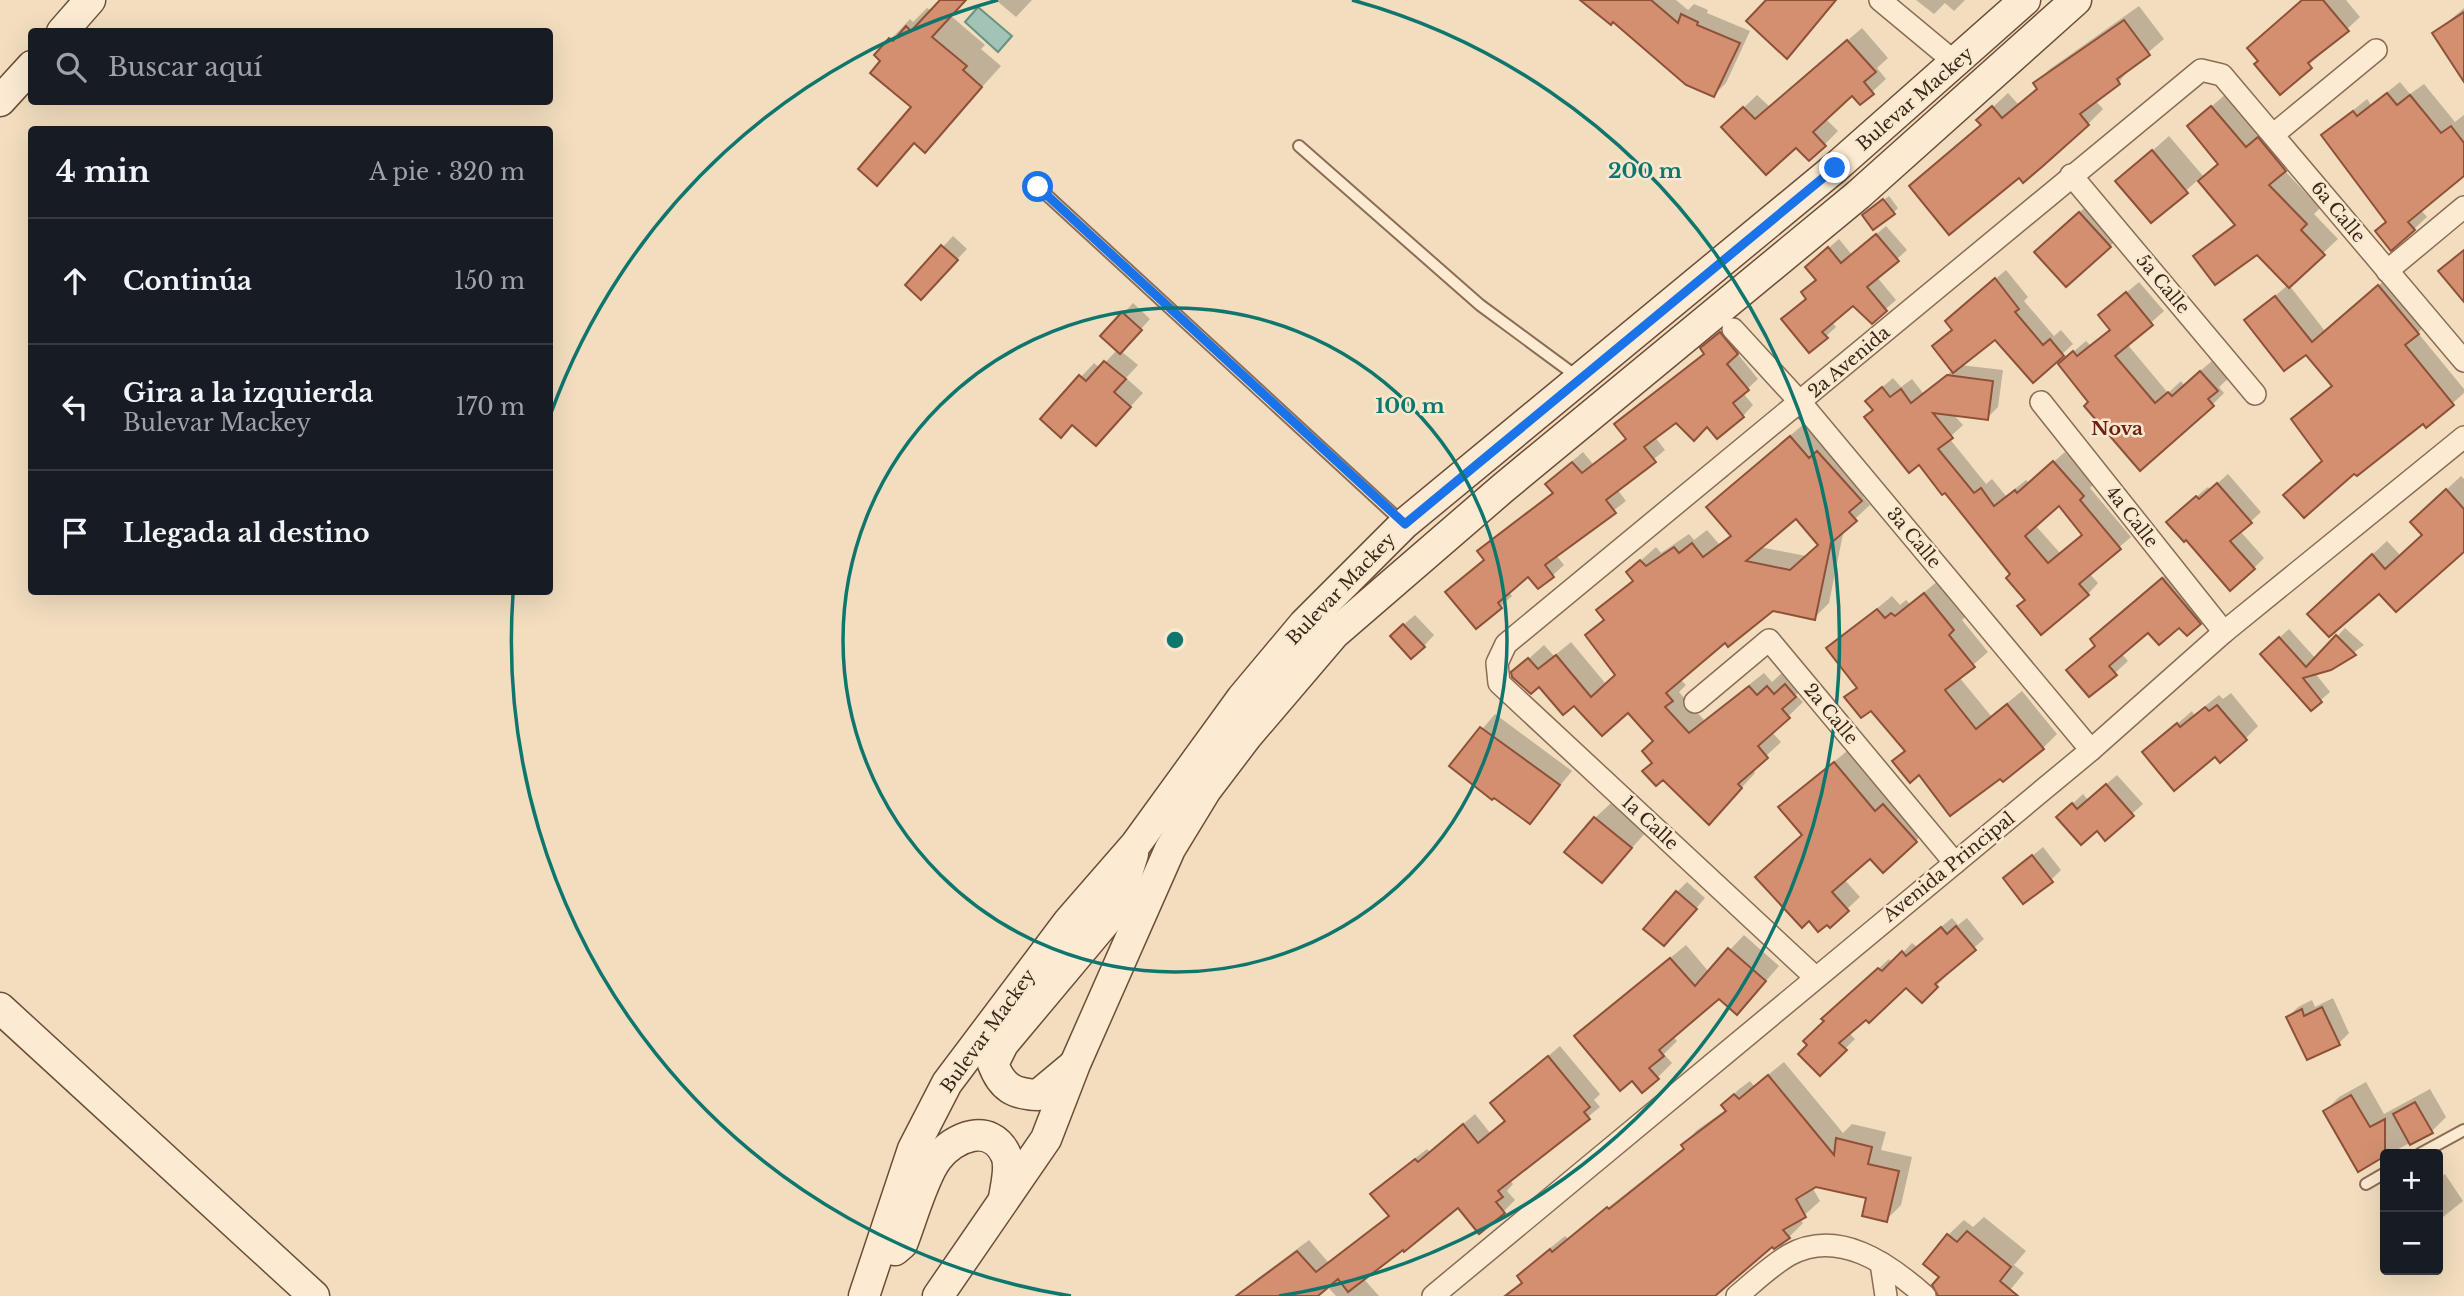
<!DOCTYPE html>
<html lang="es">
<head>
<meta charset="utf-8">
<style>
  body { margin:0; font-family:"Libre Baskerville",serif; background:#20242c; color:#f1f3f6 }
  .controls { position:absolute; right:21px; bottom:21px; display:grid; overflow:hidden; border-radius:7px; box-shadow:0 7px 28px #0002 }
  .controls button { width:63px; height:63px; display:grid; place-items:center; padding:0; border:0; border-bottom:2px solid #363941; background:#171b24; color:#f1f3f6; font:35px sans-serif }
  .stop { position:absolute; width:21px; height:21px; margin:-16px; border:5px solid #1a73e8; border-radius:50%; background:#fff }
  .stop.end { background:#1a73e8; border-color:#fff; box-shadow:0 2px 7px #0008 }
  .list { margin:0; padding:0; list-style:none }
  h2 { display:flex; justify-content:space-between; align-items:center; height:91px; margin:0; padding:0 28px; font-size:30px }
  h2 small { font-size:23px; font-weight:400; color:#9ea1a6 }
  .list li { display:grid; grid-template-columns:46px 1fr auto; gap:21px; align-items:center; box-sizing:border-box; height:126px; padding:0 28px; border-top:2px solid #363941 }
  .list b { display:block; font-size:26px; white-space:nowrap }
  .list p { margin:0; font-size:23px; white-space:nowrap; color:#9ea1a6 }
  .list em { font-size:23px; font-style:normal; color:#9ea1a6 }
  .icon { flex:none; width:38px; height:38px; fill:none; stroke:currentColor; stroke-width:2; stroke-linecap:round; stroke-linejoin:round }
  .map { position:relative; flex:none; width:2464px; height:1296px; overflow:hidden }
  .search { position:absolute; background:#171b24; box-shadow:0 7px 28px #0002; left:28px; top:28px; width:525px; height:77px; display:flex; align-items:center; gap:18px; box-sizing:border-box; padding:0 24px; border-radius:7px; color:#9ea1a6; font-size:26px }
  .panel { position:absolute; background:#171b24; box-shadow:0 7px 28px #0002; left:28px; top:126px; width:525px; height:469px; border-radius:7px }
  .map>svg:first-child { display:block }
</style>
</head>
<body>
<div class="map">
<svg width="2464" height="1296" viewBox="0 0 2464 1296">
  <rect width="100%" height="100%" fill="#f2ddbe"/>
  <polygon fill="#a2c3b6" stroke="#689283" stroke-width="2" points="978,7 1012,36 998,52 965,22"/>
  <g fill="#0003" fill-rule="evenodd">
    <polygon points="942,0 965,0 951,16 985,45 981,49 1001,66 925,150 915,142 877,183 913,107 876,55 910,19 913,22 927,8 932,11"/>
    <polygon points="996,0 1032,0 1016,17"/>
    <polygon points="1580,0 1676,0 1688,10 1694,4 1708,10 1707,13 1750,31 1726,83 1714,95 1614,20"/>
    <polygon points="1916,0 1965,0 1954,11 1945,3 1934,14"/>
    <polygon points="2303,0 2346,0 2360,17 2280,92"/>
    <polygon points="2139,6 2164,39 2132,66 2119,82 2095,100 2103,109 2088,124 2020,175 1911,186 1982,124 1979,120 2008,93 2018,104 2039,88 2035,83 2050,69"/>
    <polygon points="2464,8 2464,67 2434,34"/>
    <polygon points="1862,28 1888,58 1877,68 1886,79 1860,103 1852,93 1825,118 1838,131 1824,145 1796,145 1737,114 1757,95 1770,107"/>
    <polygon points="2400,82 2410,94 2424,84 2455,122 2464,115 2464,175 2421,210 2427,217 2414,229 2388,222 2323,135 2367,99 2371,105"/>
    <polygon points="2227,93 2299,155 2284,170 2320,208 2314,214 2338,239 2289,285 2325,331 2392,274 2430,320 2418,333 2464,389 2464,393 2427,426 2423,421 2324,460 2294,419 2333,385 2306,353 2246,320 2288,285 2257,252 2195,256 2235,223 2199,179 2152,221 2118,181 2169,136 2204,177 2219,163 2189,126"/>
    <polygon points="1889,196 1898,208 1894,212 1869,211"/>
    <polygon points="2096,198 2126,231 2110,246 2052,236"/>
    <polygon points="1886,226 1907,250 1877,277 1896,300 1872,321 1853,304 1832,322 1836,327 1810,351 1808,298 1817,279 1817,258 1839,239 1852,255"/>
    <polygon points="953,236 967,249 931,287 907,285"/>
    <path d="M2006 270 2028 297 2024 301 2054 336 2061 330 2073 344 2033 381 1995 337 1960 365 2003 370 1998 407 1987 418 1953 414 1963 425 1949 438 1986 484 1992 479 2006 496 2026 480 2029 483 2065 452 2094 484 2090 488 2131 537 2089 573 2098 583 2088 594 2027 599 2012 574 1945 490 1874 409 1879 390 1893 378 1901 387 1912 379 1923 393 1953 370 1934 346 1954 328 1958 311ZM2059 504 2083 534 2060 553 2035 525Z"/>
    <polygon points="2139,282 2164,311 2127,344 2168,393 2181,381 2184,385 2213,360 2229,378 2219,387 2224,393 2213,404 2090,402 2073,352 2086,341 2090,345 2111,328 2100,315"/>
    <polygon points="1133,303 1150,319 1121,351 1138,365 1126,378 1143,393 1109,430 1042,419 1094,363 1100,368 1117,350 1123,314"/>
    <polygon points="1731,323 1748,342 1737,353 1758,379 1743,393 1753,405 1743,416 1708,425 1676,421 1655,437 1665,450 1617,489 1626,501 1556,555 1564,565 1553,575 1538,587 1529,575 1509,592 1512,596 1501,606 1476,627 1486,559 1479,551 1554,492 1558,473 1583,452 1593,464 1627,438 1617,424 1705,353 1712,338"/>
    <path d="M1805 423 1875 485 1863 497 1870 505 1844 529 1829 603 1814 618 1773 609 1725 640 1680 679 1686 685 1679 692 1704 720 1764 673 1772 682 1782 673 1789 681 1800 671 1809 681 1796 695 1803 702 1772 732 1781 742 1752 769 1755 773 1723 808 1654 762 1655 741 1628 711 1574 704 1513 673 1544 645 1554 656 1571 642 1606 684 1617 675 1587 635 1605 618 1598 610 1634 579 1628 572 1656 547 1661 553 1689 534 1694 540 1707 530 1719 544 1732 534 1723 493ZM1796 516 1820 544 1806 556 1760 547Z"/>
    <polygon points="2228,474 2261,512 2240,531 2264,558 2254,568 2178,512 2208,487 2210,490"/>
    <polygon points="2461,476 2464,479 2464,549 2379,591 2324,599 2387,541 2401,556 2424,534 2427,508"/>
    <polygon points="2175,567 2212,610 2200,623 2148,630 2121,653 2128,661 2115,673 2068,670 2097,644 2092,639 2104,626"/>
    <polygon points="1939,580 1967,615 1962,620 1988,652 1959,677 1991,716 2022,691 2057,734 2043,748 2001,777 1894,761 1906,749 1871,708 1846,697 1858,686 1828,649 1892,596 1900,605 1906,600 1910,604"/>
    <polygon points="1415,615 1434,635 1424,646 1402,626"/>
    <polygon points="2345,628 2364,645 2331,669 2315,673 2330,692 2311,709 2271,645 2289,629 2316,659"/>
    <polygon points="2231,693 2258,726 2245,739 2216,755 2145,752 2192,711 2194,715 2219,695 2223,699"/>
    <polygon points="1495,714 1572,771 1530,822 1451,766"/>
    <polygon points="1847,751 1888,800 1897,793 1929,829 1883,870 1870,856 1844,879 1860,897 1830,925 1804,834 1780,807"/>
    <polygon points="2117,775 2143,804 2105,838 2069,807 2083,794 2088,800"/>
    <polygon points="1611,803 1646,832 1617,865 1595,818"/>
    <polygon points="2043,847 2061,870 2051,880 2005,878"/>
    <polygon points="1687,882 1705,898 1674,934 1677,892"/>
    <polygon points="1952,918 1958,925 1967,918 1984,939 1944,974 1946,976 1922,1001 1906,985 1849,1033 1855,1039 1820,1073 1824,1019 1889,959 1893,963 1912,943 1917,947"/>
    <polygon points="1744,935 1779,966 1751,998 1719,996 1673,1036 1677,1041 1664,1054 1672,1063 1657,1078 1632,1079 1576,1036 1686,945 1709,972"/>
    <polygon points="2333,998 2349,1033 2339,1043 2288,1017 2298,1007 2312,1000 2315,1007"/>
    <polygon points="1560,1046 1600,1094 1594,1100 1600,1107 1510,1180 1513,1184 1507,1191 1515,1200 1504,1211 1458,1206 1363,1278 1379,1296 1336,1296 1327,1286 1315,1296 1250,1296 1246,1290 1257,1279 1309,1240 1328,1262 1386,1218 1390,1215 1373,1194 1384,1182 1427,1149 1430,1152 1475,1114 1490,1133 1506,1120 1492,1103"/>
    <polygon points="1784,1062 1843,1133 1852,1124 1886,1132 1881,1150 1912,1157 1901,1205 1886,1220 1868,1197 1816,1185 1812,1187 1820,1201 1800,1219 1803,1223 1789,1237 1772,1245 1713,1296 1503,1296 1523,1281 1519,1276 1533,1262 1565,1236 1568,1239 1685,1147 1683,1145 1697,1130 1727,1109 1723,1105 1738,1090 1750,1081 1754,1086"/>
    <polygon points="2366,1082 2384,1114 2430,1089 2446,1117 2432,1131 2359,1170 2325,1111 2339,1097"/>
    <polygon points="2445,1174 2463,1201 2438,1221 2438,1179"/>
    <polygon points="1984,1217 2026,1251 2014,1265 2024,1273 2005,1296 1941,1296 1948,1235 1964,1220 1973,1227"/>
  </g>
  <g fill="#d48f70" stroke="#8e5138" stroke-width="2" fill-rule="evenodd">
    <polygon points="940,0 966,0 932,37 967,66 963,70 982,87 925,153 914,143 877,186 858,169 911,107 870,73 880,61 874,55 889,38 893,41 906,26 911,31"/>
    <polygon points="1580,0 1651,0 1678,23 1681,14 1698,22 1697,25 1740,43 1714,97 1686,85 1613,22 1611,25"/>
    <polygon points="1766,0 1836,0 1787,59 1746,21"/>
    <polygon points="2302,0 2323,0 2349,31 2308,63 2312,68 2280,95 2254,64 2258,61 2247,48"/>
    <polygon points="2464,12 2464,82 2432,33"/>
    <polygon points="2124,20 2150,55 2117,79 2120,84 2080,114 2089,125 2043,166 2023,183 2019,178 1949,235 1909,186 1981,125 1976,120 1992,106 2002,118 2037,89 2033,83"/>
    <polygon points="1847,40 1876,72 1864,82 1874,94 1860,105 1852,96 1813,132 1826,146 1809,161 1796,148 1766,175 1721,127 1743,107 1755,119"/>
    <polygon points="2387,93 2397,105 2410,95 2441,133 2451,126 2464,143 2464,176 2408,222 2415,230 2391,251 2375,231 2386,222 2321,135 2353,111 2357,116"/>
    <polygon points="2211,106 2246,147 2258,137 2286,171 2269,185 2307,224 2301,230 2325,255 2289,288 2257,255 2215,285 2193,256 2235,225 2198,181 2218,164 2187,126"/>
    <polygon points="2152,150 2188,193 2151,223 2115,181"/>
    <polygon points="1883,199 1895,214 1873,230 1862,215"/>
    <polygon points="2079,212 2111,247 2066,287 2034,252"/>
    <polygon points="1876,234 1899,261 1867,287 1887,311 1872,324 1853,306 1822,332 1828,338 1809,353 1781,319 1806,299 1801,292 1816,280 1805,267 1828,247 1841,263"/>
    <polygon points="941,245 958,260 921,300 905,285"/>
    <polygon points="2464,250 2464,302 2438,271"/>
    <polygon points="1995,278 2019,309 2015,312 2043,345 2050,339 2064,356 2033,383 1995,340 1953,373 1932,346 1952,330 1945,321"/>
    <polygon points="2378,285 2419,334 2405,345 2454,405 2426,428 2423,424 2357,476 2354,474 2304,518 2283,495 2322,461 2291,419 2332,386 2306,355 2284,371 2244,320 2275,296 2312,342"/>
    <polygon points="2126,292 2153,325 2115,356 2155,403 2168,392 2172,396 2200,371 2218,391 2208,399 2214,406 2140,471 2084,406 2088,402 2058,364 2073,351 2077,356 2110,330 2098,315"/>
    <polygon points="1122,312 1142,330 1120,354 1100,336"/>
    <polygon points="1720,332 1738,354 1727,364 1749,390 1733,403 1744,417 1717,439 1707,427 1694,441 1676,423 1644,447 1656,462 1606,500 1616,513 1545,565 1554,577 1538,589 1528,577 1498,603 1502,608 1476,629 1445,592 1484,560 1477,551 1553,493 1545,484 1572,462 1582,473 1626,439 1614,424 1704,354 1700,348"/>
    <polygon points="1104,361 1126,379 1114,392 1131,407 1096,446 1072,425 1061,438 1040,419 1079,375 1086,381"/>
    <path d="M1947 375 1993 381 1988 420 1933 413 1953 438 1938 449 1974 493 1981 488 1994 506 2015 490 2017 493 2053 461 2084 496 2080 500 2121 549 2079 584 2089 595 2041 635 2017 606 2025 600 2006 578 2010 574 1945 493 1942 495 1919 465 1909 473 1864 417 1873 410 1865 401 1882 387 1890 397 1901 389 1911 403ZM2059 506 2082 535 2048 563 2025 536Z"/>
    <path d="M1790 436 1809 458 1817 451 1862 501 1849 512 1857 521 1831 543 1815 620 1773 611 1728 647 1725 643 1666 693 1673 701 1665 707 1689 733 1749 686 1757 695 1767 686 1774 694 1785 684 1796 697 1782 709 1790 718 1758 746 1768 758 1738 784 1742 788 1709 825 1663 780 1656 786 1642 771 1652 763 1642 751 1653 741 1628 713 1602 736 1574 706 1563 715 1539 687 1531 694 1512 677 1511 672 1528 658 1538 669 1556 655 1591 697 1615 675 1585 635 1604 620 1596 610 1633 581 1626 572 1640 560 1646 566 1674 547 1679 553 1692 543 1703 557 1731 536 1706 507ZM1796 519 1818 545 1790 570 1746 561Z"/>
    <polygon points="2217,483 2252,523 2230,541 2255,569 2230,591 2186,540 2184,542 2166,522 2196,496 2199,499"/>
    <polygon points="2446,489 2464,509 2464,552 2396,612 2379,594 2329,637 2307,614 2372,554 2385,569 2422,535 2410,522"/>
    <polygon points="2162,578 2201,624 2187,636 2179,628 2159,645 2148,633 2109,666 2117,675 2089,697 2066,670 2095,646 2090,639"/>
    <polygon points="1924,593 1954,630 1949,635 1975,667 1945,690 1976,729 2007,704 2044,749 2003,782 2000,779 1950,816 1919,775 1910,783 1892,761 1905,751 1871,711 1861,718 1844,697 1857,688 1826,648 1877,609 1885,618 1891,613 1895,616"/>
    <polygon points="1403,624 1425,647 1411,659 1390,636"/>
    <polygon points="2336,635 2356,655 2331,670 2303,678 2322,702 2311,711 2260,654 2279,637 2306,667"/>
    <polygon points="2217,705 2247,740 2220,763 2215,757 2174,791 2142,752 2177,723 2180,727 2205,707 2209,711"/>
    <polygon points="1480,727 1560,785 1530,824 1494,798 1492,800 1449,766"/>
    <polygon points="1834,762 1875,811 1883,804 1917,842 1883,873 1870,859 1832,892 1849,911 1830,928 1827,925 1818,932 1809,921 1802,928 1755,877 1802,835 1778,807"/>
    <polygon points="2106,784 2134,816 2105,841 2097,831 2081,845 2056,817 2072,803 2077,809"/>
    <polygon points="1594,817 1632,848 1602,883 1564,852"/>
    <polygon points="2032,855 2053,882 2023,904 2003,878"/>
    <polygon points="1676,891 1697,909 1664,946 1643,929"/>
    <polygon points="1956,926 1976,950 1935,984 1938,987 1922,1003 1906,988 1869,1023 1866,1020 1839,1043 1847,1050 1820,1076 1798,1054 1807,1045 1803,1041 1824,1021 1821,1019 1878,968 1882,971 1902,951 1906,956 1941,927 1947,934"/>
    <polygon points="1728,948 1766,981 1737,1015 1719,999 1659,1050 1664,1056 1649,1068 1659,1079 1642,1093 1632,1081 1620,1091 1574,1036 1670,958 1695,986"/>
    <polygon points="2322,1007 2340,1045 2307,1060 2286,1017 2302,1009 2304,1016"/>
    <polygon points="1548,1056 1590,1107 1584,1112 1590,1119 1498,1191 1503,1197 1496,1202 1505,1213 1479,1234 1458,1208 1404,1252 1403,1250 1348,1292 1338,1279 1318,1296 1236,1296 1297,1251 1316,1272 1372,1229 1389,1216 1370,1194 1415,1159 1418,1162 1463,1124 1478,1143 1505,1121 1490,1103"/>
    <polygon points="1768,1075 1834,1155 1836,1138 1872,1147 1868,1164 1899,1171 1887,1222 1862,1216 1866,1198 1816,1187 1796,1199 1806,1217 1783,1230 1790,1238 1774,1249 1772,1247 1715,1296 1505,1296 1522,1283 1517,1276 1550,1249 1552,1252 1607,1207 1609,1209 1684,1149 1681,1145 1726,1111 1721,1105 1734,1094 1739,1099"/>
    <polygon points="2351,1095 2370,1127 2385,1119 2385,1156 2358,1172 2323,1111"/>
    <polygon points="2415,1102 2433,1133 2410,1145 2393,1114"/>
    <polygon points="1967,1231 2011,1267 2000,1281 2018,1296 1938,1296 1932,1285 1939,1277 1923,1264 1947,1234 1957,1242"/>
  </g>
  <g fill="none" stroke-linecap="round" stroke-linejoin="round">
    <g stroke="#8c6c55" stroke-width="14">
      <g id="lane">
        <polyline points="1299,146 1480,305 1579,378"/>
        <polyline points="1038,187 1402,522"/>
        <polyline points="2420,1154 2464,1130"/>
        <polyline points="2366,1184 2385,1173"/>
      </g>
    </g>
    <g stroke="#8c6c55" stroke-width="24">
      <g id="street">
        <polyline points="1880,0 1957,64"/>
        <polyline points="2274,134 2376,50"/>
        <polyline points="2071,175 2255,394"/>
        <polyline points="2387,271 2464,207"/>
        <polyline points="1733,329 1801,403 2091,750"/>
        <polyline points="2041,402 2224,632"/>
        <polyline points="1695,702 1769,640 1955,863"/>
        <polyline points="1815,977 1499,683 1497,663 1506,644 2201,70 2222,75 2464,361"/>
        <polyline points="1881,1263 1886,1296"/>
        <polyline points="1433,1296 2091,750 2224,632 2464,437"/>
        <path d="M1737 1296C1753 1283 1770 1266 1789 1255 1838 1228 1888 1263 1925 1296"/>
      </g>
    </g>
    <g stroke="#6e4d38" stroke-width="33">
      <g id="secondary">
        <polyline points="62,32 90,0"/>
        <polyline points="0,101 32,66"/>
        <polyline points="0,1008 314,1296"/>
        <path d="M1074 1065 1038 1095C1014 1094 1002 1088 993 1064L1003 1044 1116 909 1133 854"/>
        <path d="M895 1250 902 1244C911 1222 923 1177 937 1159 953 1137 991 1121 1006 1155 1011 1167 1006 1185 1004 1198"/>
        <polyline points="864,1296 913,1149 947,1083 1069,921 1136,844 1242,698 1304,624 1404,524 1835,168 2025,0"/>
        <polyline points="938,1296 1046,1139 1075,1064 1170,849 1206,790 1247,736 1334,634 1503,488 1858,195 2076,0"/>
      </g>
    </g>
    <use href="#lane" stroke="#fcebd2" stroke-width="10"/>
    <use href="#street" stroke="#fcebd2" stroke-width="21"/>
    <use href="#secondary" stroke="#fcebd2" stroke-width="30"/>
  </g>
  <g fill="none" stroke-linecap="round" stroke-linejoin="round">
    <polyline stroke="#1a73e8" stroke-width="9" points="1038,187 1405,524 1835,168"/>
  </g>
  <g fill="none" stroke="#0f766e" stroke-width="3.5">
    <circle cx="1175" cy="640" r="332"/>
    <path d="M1071 1296A664 664 0 0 1 513 594M551 413A664 664 0 0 1 998 0M1352 0A664 664 0 0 1 1279 1296"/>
  </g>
  <g text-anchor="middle" stroke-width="5" stroke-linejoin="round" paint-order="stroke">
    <g font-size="18" fill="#3a271b" stroke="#f9e8ce">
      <text transform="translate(1915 99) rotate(-41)" y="6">Bulevar Mackey</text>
      <text transform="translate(2338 212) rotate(50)" y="6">6a Calle</text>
      <text transform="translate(2163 284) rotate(50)" y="6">5a Calle</text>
      <text transform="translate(1849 362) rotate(-40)" y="6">2a Avenida</text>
      <text transform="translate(2132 517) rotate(52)" y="6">4a Calle</text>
      <text transform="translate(1914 538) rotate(50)" y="6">3a Calle</text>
      <text transform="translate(1341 589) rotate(-46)" y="6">Bulevar Mackey</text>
      <text transform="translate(1831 714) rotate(50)" y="6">2a Calle</text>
      <text transform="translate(1650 823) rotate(43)" y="6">1a Calle</text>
      <text transform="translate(1949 867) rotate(-39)" y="6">Avenida Principal</text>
      <text transform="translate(988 1031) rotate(-54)" y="6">Bulevar Mackey</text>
    </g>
    <g font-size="19" font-weight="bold" fill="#6b1f16" stroke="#f9e8ce">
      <text x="2117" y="435">Nova</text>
    </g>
  </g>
  <circle cx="1175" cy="640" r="10" fill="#0f766e" stroke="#f9e8ce" stroke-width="3.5"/>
  <g font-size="21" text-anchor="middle" font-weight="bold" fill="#0f766e" stroke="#f9e8ce" stroke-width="5" stroke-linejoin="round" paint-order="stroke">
    <text x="1645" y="178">200 m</text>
    <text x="1410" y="413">100 m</text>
  </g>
</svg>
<div class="controls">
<button>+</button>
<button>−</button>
</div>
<div class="stop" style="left:1038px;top:187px"></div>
<div class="stop end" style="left:1835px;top:168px"></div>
<div class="search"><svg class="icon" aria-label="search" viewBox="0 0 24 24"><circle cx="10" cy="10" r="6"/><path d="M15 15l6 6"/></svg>Buscar aquí</div>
<section class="panel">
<h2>4 min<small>A pie · 320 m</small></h2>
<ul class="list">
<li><svg class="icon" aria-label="ahead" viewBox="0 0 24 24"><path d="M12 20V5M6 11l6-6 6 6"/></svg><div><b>Continúa</b></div><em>150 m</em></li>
<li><svg class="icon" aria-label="left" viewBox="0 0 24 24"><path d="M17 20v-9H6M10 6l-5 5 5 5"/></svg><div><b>Gira a la izquierda</b><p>Bulevar Mackey</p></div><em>170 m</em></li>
<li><svg class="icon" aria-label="arrive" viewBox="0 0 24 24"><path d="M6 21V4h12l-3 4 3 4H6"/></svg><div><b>Llegada al destino</b></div></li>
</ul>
</section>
</div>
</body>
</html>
